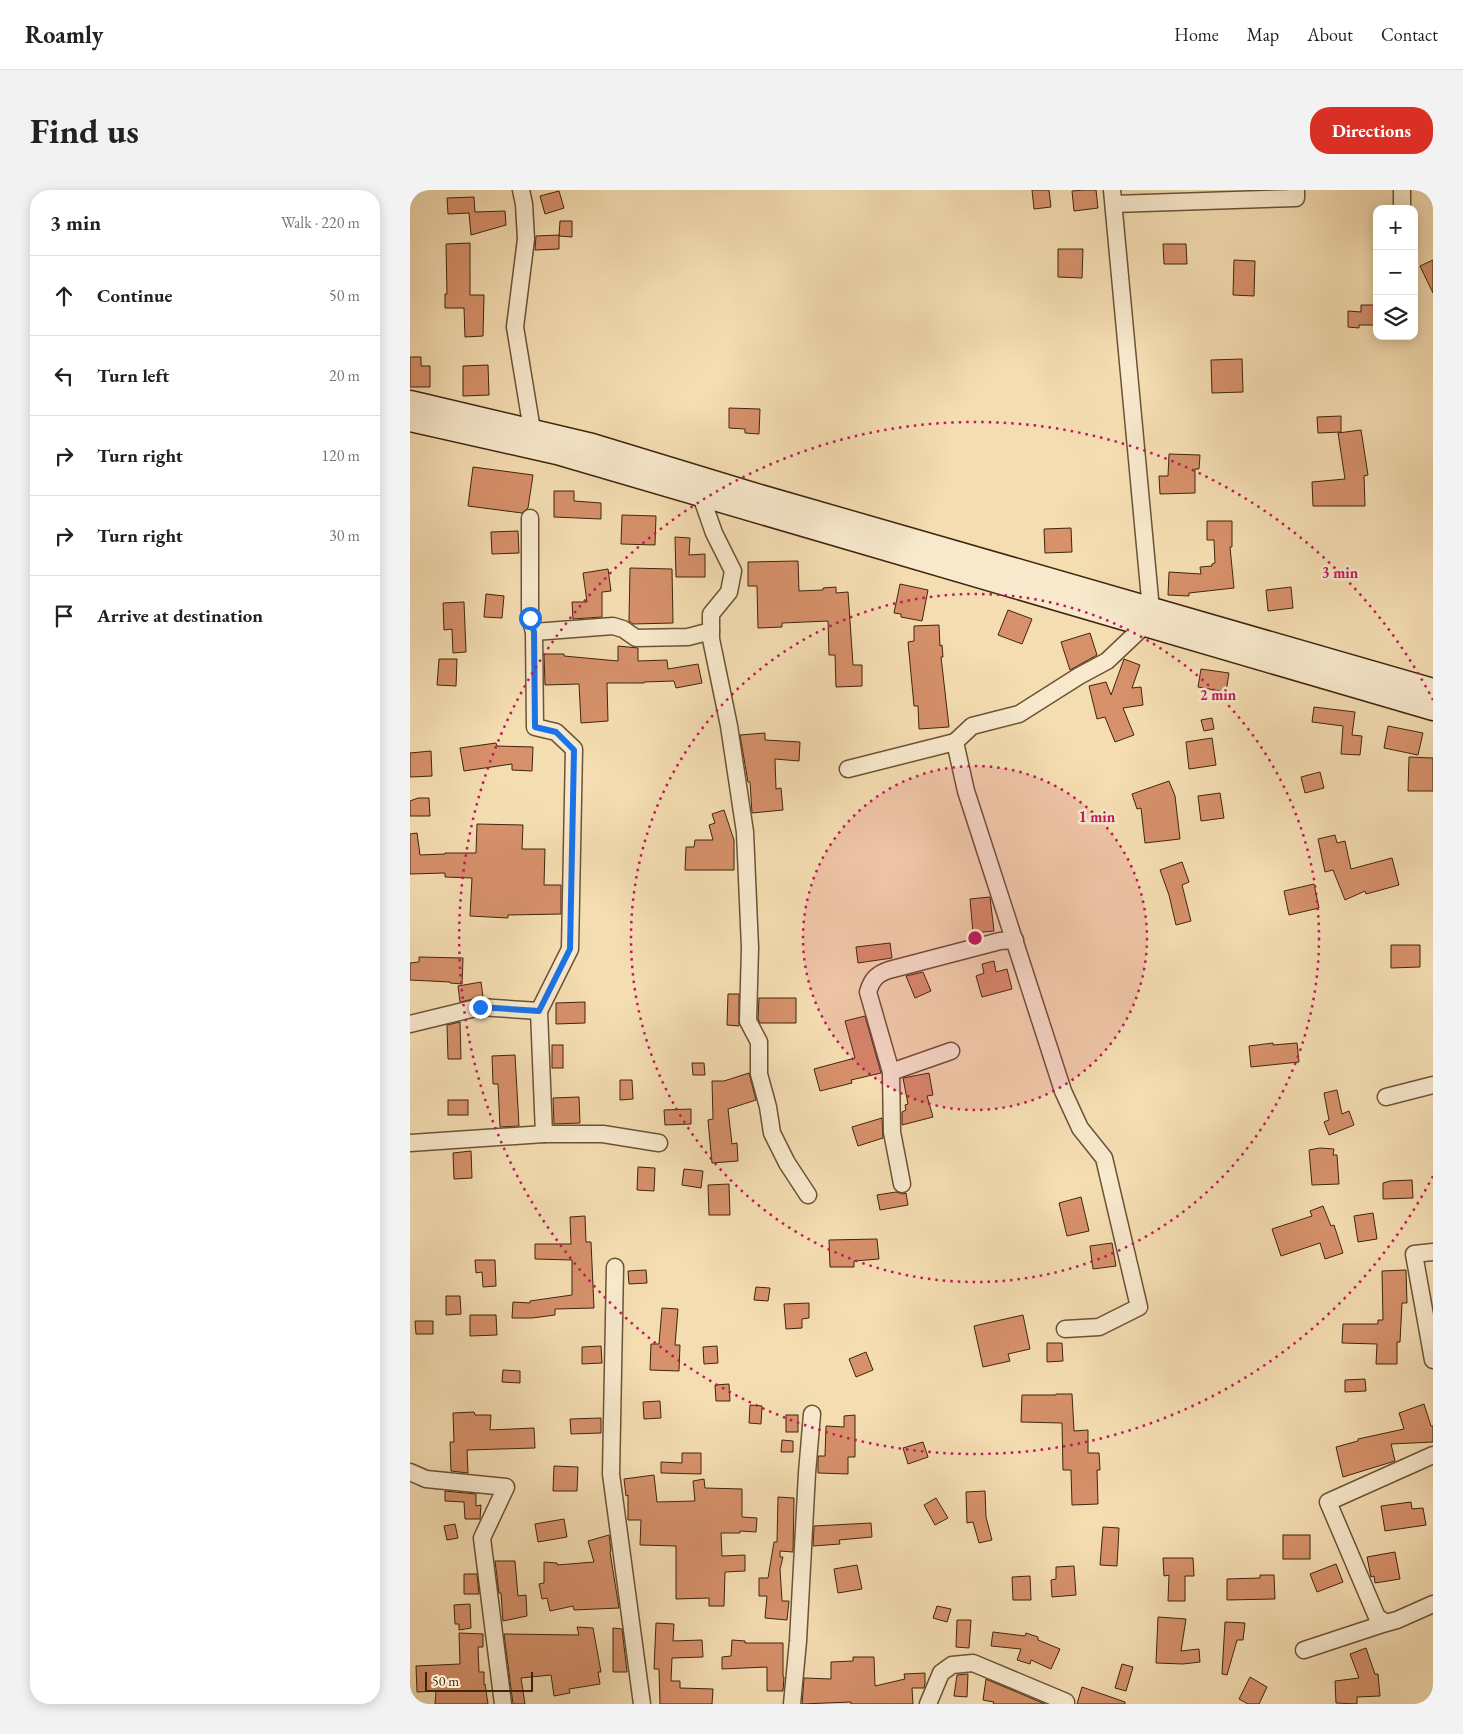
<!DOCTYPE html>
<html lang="en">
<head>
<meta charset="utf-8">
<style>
  body { margin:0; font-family:"EB Garamond",serif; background:#f2f2f2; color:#222 }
  .controls { position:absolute; right:15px; top:15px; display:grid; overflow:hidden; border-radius:10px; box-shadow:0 2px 12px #0003 }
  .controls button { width:45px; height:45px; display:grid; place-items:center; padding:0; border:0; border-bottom:1px solid #e0e0e0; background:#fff; color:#222; font:25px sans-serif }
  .scale { position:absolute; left:15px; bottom:12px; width:108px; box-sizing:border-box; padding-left:5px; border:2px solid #3f250d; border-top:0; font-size:14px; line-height:18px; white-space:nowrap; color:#3f250d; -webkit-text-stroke:4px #f8e9cd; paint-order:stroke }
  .stop { position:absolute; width:15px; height:15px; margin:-11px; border:4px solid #1a73e8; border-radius:50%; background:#fff }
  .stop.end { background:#1a73e8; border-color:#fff; box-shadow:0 1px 5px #0008 }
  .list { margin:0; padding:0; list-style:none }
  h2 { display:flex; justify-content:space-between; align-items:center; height:65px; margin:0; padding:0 20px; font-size:21px }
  h2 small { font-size:16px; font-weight:400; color:#767676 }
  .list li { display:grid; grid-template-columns:32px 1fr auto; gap:15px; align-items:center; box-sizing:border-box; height:80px; padding:0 20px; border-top:1px solid #e0e0e0 }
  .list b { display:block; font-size:19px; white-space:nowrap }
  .list em { font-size:16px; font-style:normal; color:#767676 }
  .icon { flex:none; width:28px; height:28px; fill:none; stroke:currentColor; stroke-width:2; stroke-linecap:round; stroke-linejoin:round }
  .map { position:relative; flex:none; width:1023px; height:1514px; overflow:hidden; border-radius:20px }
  header { display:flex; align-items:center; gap:30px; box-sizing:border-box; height:70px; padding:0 25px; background:#fff; border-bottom:1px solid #e0e0e0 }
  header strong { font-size:24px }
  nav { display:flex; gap:28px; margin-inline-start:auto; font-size:18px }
  .intro { display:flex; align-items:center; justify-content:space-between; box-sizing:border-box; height:120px; padding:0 30px }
  h1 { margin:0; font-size:35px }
  .button { padding:12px 22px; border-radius:20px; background:#d93025; color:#fff; font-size:18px; font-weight:700 }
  main { display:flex; gap:30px; padding:0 30px }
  aside { flex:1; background:#fff; border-radius:20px; box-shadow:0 2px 12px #0003 }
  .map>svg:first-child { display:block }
</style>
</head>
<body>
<header>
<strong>Roamly</strong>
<nav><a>Home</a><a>Map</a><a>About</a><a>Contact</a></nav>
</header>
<div class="intro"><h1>Find us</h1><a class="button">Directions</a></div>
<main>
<aside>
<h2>3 min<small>Walk · 220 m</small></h2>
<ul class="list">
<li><svg class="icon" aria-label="ahead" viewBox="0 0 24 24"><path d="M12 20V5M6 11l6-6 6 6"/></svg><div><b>Continue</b></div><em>50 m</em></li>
<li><svg class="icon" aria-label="left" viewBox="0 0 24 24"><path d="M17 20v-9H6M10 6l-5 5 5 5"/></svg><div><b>Turn left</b></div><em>20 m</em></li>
<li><svg class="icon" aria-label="right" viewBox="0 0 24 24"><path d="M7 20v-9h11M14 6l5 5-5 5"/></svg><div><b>Turn right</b></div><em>120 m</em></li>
<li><svg class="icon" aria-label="right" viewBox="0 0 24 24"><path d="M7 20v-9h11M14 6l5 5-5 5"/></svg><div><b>Turn right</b></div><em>30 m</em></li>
<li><svg class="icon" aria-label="arrive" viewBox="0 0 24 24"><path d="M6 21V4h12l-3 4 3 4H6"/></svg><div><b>Arrive at destination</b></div></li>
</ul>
</aside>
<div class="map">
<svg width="1023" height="1514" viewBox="0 0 1023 1514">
  <rect width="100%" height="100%" fill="#f5ddb2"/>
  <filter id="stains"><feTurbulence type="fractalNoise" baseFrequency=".004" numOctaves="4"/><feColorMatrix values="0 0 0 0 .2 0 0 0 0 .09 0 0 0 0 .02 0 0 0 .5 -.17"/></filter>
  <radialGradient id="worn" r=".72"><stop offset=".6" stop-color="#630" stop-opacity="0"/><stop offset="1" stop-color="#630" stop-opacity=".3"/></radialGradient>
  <g fill="#d7916b" stroke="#3f250d">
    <polygon points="622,0 639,0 641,17 624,19"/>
    <polygon points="674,0 686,0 688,18 664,21 662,1"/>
    <polygon points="149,1 154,18 135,24 130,6"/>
    <polygon points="64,7 65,22 95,21 96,35 61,45 59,23 38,24 37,8"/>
    <polygon points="150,31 162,31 162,47 149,46"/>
    <polygon points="149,45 149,59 125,60 126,46"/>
    <polygon points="60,53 60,105 74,105 73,146 55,147 54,118 35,118 35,104 37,104 36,54"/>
    <polygon points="753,54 776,54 777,74 754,74"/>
    <polygon points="648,59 673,59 672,88 648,87"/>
    <polygon points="824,70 845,71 844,106 823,105"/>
    <polygon points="1023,70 1023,103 1010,76"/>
    <polygon points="951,115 967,115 967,135 949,135 949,138 938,137 938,121 951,122"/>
    <polygon points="0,167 11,167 11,176 20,176 20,197 0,197"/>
    <polygon points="832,169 833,202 802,203 801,170"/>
    <polygon points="78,175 79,205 53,206 53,176"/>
    <polygon points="319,218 350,219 349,244 335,243 335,239 319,238"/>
    <polygon points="931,226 931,242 908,243 907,227"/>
    <polygon points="951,240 958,285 954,286 955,316 903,316 902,292 935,289 928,243"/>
    <polygon points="759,264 790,265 789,279 785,279 785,303 750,304 749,286 758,286"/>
    <polygon points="63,277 123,285 118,318 112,323 58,316"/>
    <polygon points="144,301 164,301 164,311 191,313 191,329 144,327"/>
    <polygon points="212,325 246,326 245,355 211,354"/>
    <polygon points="797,331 822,331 822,357 820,357 824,398 779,403 779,406 758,405 759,382 791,384 790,377 802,376 802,374 805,373 804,350 797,350"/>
    <polygon points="661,338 662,362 635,363 634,339"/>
    <polygon points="108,341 109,363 82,364 81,342"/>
    <polygon points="265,347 280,348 279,365 295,364 295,387 266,387"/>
    <polygon points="388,371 389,401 413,400 413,398 426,397 426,403 438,402 443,475 452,475 452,496 426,497 425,465 419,465 418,431 372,433 372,437 348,438 347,396 338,396 338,372"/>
    <polygon points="220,378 262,379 263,433 223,434 219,431"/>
    <polygon points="198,379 201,401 192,402 192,427 163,429 162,412 177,412 173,383"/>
    <polygon points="490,394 518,400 512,431 491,427 491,424 484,423"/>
    <polygon points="881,397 883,418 858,421 856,400"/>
    <polygon points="76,404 94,406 92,428 74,427"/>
    <polygon points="54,412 56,462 43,463 42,439 34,440 33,413"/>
    <polygon points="598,420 622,429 612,454 588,445"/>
    <polygon points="529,435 530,456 532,455 533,467 531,467 539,537 509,539 508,516 504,516 498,452 504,451 504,436"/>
    <polygon points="680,443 687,465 660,480 651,452"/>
    <polygon points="208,456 228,458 228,471 257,470 258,479 288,474 292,493 266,498 264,491 234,492 234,493 197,493 198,531 171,533 169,494 135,495 134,464 154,464 154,466 208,471"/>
    <polygon points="29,469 47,469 46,496 27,495"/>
    <polygon points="714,469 730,475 722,498 731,497 733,515 713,518 724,545 705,552 695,527 687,529 679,496 696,492 701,505"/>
    <polygon points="791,479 819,483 816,502 788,497"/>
    <polygon points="904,517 945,522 942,545 952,546 950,565 931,564 933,536 902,532"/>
    <polygon points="802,528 804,539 794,541 791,530"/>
    <polygon points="978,536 1013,543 1008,565 974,558"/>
    <polygon points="355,543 355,550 390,552 389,571 365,569 366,599 371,598 373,620 342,623 340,592 338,592 330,545"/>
    <polygon points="802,548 806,575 779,579 776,552"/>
    <polygon points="86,553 87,556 123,557 122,581 102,580 102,574 54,581 50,558"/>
    <polygon points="21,561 22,586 0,587 0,563"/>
    <polygon points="999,567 1023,568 1023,601 998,601"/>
    <polygon points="910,582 914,598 895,603 891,587"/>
    <polygon points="759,591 765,606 770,649 735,653 731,618 727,619 722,604"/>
    <polygon points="810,603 814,628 791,631 788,606"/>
    <polygon points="8,608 19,608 20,626 0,626 0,611"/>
    <polygon points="314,620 324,650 324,680 275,680 276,657 284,657 285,650 303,650 299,635 305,633 302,624"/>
    <polygon points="67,634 113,635 112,659 135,659 134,695 151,695 151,724 98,725 98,728 60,726 62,688 35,687 35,683 0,684 0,644 7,643 10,665 35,664 35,663 66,663"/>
    <polygon points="925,645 927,653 935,651 941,679 982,668 989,695 956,704 955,701 935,710 923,680 915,682 908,649"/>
    <polygon points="772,672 779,692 772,695 781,731 766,735 759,705 750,680"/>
    <polygon points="904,694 909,718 879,725 874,701"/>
    <polygon points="580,707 584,741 563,743 560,709"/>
    <polygon points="480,753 482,768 448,773 446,757"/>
    <polygon points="981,755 1010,755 1010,777 981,778"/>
    <polygon points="9,767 53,768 52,794 40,793 40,792 0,790 0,773 9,772"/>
    <polygon points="584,771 586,782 597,779 602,799 572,807 566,786 574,783 572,774"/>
    <polygon points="513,782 521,801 505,808 496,786"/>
    <polygon points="71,792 73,807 50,812 48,796"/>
    <polygon points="318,804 329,804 329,836 317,835"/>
    <polygon points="349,808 386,808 386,833 350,833 348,829"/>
    <polygon points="175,812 175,833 146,834 146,813"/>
    <polygon points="455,826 471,883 441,890 442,893 410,901 404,879 445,868 435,831"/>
    <polygon points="50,832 51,869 38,869 37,835"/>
    <polygon points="863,853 863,855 887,853 889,872 841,877 839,856"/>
    <rect x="142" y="855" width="11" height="23"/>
    <polygon points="105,865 109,936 90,937 88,894 83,894 82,866"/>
    <polygon points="282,873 294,873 295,885 283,885"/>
    <polygon points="339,883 346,910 318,919 322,954 327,953 328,971 302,973 298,930 303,929 302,891 314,891"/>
    <polygon points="519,883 523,905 517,906 523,927 492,935 492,922 496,920 495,915 498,914 493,888"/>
    <polygon points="210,890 222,890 223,909 210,910"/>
    <polygon points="927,900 932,924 939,921 944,935 919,945 914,932 919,930 914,903"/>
    <polygon points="169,907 170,933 144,934 143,908"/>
    <rect x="38" y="910" width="20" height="15"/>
    <polygon points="281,919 281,934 255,935 254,920"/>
    <polygon points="472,928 473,948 448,956 442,937"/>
    <polygon points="910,958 924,959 923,965 927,965 929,994 902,995 899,960"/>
    <polygon points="61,961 62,988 44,989 43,963"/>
    <polygon points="228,977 245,978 244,1001 227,1000"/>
    <polygon points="274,979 293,981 291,998 272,995"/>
    <polygon points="1002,990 1003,1008 973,1009 973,993 980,991"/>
    <polygon points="319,994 320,1025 299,1025 298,995"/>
    <polygon points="486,1002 493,1004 496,1003 498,1015 470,1020 467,1005"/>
    <polygon points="671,1007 679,1041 657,1046 649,1013"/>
    <polygon points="913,1016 921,1036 924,1035 933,1063 915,1069 910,1053 871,1066 862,1039 902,1026 900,1021"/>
    <polygon points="963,1023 967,1049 948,1052 944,1026"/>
    <polygon points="175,1026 176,1052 181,1052 184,1118 145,1119 145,1125 122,1128 102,1128 103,1112 120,1113 120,1111 162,1105 162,1070 125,1069 125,1054 161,1054 160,1027"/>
    <polygon points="467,1049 469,1069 444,1071 444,1077 420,1077 419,1050"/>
    <polygon points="702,1053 706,1076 683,1079 680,1056"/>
    <polygon points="65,1070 85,1070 86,1096 73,1097 72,1082 66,1083"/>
    <polygon points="236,1080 237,1093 219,1094 218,1081"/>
    <polygon points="996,1080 997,1113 992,1113 990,1152 987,1152 987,1174 966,1174 967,1154 932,1153 933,1134 968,1134 968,1130 973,1130 972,1081"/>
    <polygon points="346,1097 360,1098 358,1111 344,1110"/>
    <polygon points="36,1106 50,1106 51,1124 36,1125"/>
    <polygon points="399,1113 399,1128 392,1129 392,1138 376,1139 374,1114"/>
    <polygon points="252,1118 268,1119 265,1155 270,1155 269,1181 240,1180 241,1154 249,1154"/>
    <polygon points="60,1125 86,1125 87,1145 60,1146"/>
    <polygon points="613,1125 620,1159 598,1164 600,1171 573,1177 564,1136"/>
    <polygon points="5,1131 23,1131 23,1144 6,1144"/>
    <polygon points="637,1153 652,1153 653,1171 637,1172"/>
    <polygon points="191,1156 192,1173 172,1174 172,1157"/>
    <polygon points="307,1156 308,1173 294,1174 293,1157"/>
    <polygon points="456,1162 463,1180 446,1187 439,1169"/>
    <polygon points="93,1180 110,1181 110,1193 92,1192"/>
    <polygon points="955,1189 956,1201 935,1202 935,1190"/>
    <polygon points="319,1194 320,1211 306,1211 305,1195"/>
    <polygon points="646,1204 662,1204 664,1241 678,1240 678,1263 689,1263 690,1280 687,1280 688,1314 662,1315 661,1280 653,1280 652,1233 611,1232 612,1205 646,1205"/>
    <polygon points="250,1211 251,1228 234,1229 233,1212"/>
    <polygon points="1014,1214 1021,1236 1023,1236 1023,1252 981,1254 985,1271 933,1287 926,1257 948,1251 948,1249 994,1239 989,1223"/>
    <polygon points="340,1215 352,1216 351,1234 339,1233"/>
    <polygon points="64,1222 65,1225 81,1225 80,1240 124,1238 125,1258 57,1260 58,1283 41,1281 40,1252 44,1252 43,1223"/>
    <rect x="376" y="1225" width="12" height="17"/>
    <polygon points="445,1225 445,1267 438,1267 438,1284 408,1283 408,1266 415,1266 416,1236 434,1237 434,1226"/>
    <polygon points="191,1228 191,1243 161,1244 160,1229"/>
    <polygon points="372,1250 383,1251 383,1262 371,1262"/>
    <polygon points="513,1252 518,1267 498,1274 493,1258"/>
    <polygon points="272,1263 291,1263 291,1284 251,1283 251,1272 272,1273"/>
    <polygon points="144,1276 168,1277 167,1301 143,1301"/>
    <polygon points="244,1285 247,1312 285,1311 283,1291 294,1289 295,1298 332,1299 332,1327 347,1328 346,1342 330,1341 330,1343 311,1343 312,1366 335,1365 335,1381 315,1382 314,1416 299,1416 299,1408 266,1409 266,1356 230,1355 231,1330 218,1330 218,1305 216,1306 214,1289"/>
    <polygon points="35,1301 66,1304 66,1316 71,1315 70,1329 55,1329 54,1312 35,1311"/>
    <polygon points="575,1301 576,1327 582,1350 569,1353 563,1332 557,1333 556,1302"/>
    <polygon points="368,1307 384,1308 383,1362 370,1361 370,1367 373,1367 370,1379 372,1411 379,1411 377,1430 355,1428 357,1406 349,1406 349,1388 358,1388 364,1352 367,1352"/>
    <polygon points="526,1308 538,1328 525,1335 514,1315"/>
    <polygon points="1001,1312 1002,1319 1013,1318 1016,1335 975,1341 971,1316"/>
    <polygon points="154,1329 157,1347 128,1352 125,1334"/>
    <polygon points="461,1333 462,1347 429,1350 430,1354 403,1356 404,1336"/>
    <polygon points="45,1334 48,1348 37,1350 34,1336"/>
    <polygon points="693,1337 709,1338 707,1376 690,1375"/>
    <polygon points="199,1345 201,1361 200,1362 209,1418 164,1420 163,1416 140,1421 137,1408 132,1409 129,1394 134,1393 134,1372 147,1373 147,1375 184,1372 178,1351"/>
    <rect x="873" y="1345" width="27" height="24"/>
    <polygon points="985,1362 990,1389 965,1393 964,1386 961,1387 957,1367"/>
    <polygon points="753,1368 783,1368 784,1386 775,1386 775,1411 758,1411 759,1385 754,1386"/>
    <polygon points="85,1371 105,1371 108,1406 116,1405 117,1426 93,1431 91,1403 89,1403"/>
    <polygon points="926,1374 933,1392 907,1402 900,1384"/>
    <polygon points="447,1375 452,1399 428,1403 424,1379"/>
    <polygon points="664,1376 666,1405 642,1407 641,1390 646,1389 646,1377"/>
    <polygon points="54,1384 67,1384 69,1404 54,1404"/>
    <polygon points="850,1385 864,1385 865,1409 817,1410 817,1389 850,1388"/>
    <polygon points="620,1386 621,1410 603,1410 602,1387"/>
    <polygon points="60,1414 61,1438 49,1440 49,1434 45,1434 44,1415"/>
    <polygon points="527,1416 541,1419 537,1432 523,1428"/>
    <polygon points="748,1427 776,1429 771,1461 789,1459 790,1472 773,1474 746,1473"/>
    <polygon points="547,1430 561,1430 559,1458 546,1457"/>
    <polygon points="815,1432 835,1433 833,1450 827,1450 817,1485 812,1484"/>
    <polygon points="246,1433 264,1434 263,1451 292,1450 293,1467 262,1468 261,1491 270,1491 270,1498 303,1499 302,1514 250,1514 249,1479 244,1479"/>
    <polygon points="167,1437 183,1438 191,1482 188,1482 190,1494 159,1499 160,1503 144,1506 141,1485 111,1488 115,1514 103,1514 94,1444 169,1445"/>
    <polygon points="203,1438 212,1439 217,1482 203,1482"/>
    <polygon points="583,1442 615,1446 616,1443 628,1447 628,1450 650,1459 641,1479 621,1470 620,1474 607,1470 611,1459 581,1456"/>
    <polygon points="49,1443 73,1444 73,1457 68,1457 69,1482 74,1482 74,1495 75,1494 78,1514 25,1514 26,1501 7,1502 6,1476 50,1474"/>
    <polygon points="322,1450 335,1451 335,1453 373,1453 373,1486 374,1487 373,1501 357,1501 357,1477 312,1479 312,1467 321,1466"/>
    <polygon points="956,1458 965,1484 968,1484 970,1506 947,1507 947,1514 926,1513 925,1491 949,1488 940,1464"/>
    <polygon points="443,1467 464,1467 465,1496 495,1489 494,1484 515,1483 515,1494 514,1498 502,1498 503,1514 441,1514 441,1512 392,1514 394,1488 421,1489 421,1472 443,1471"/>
    <polygon points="712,1474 723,1477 716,1501 705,1498"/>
    <polygon points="558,1484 557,1507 544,1506 547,1485"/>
    <polygon points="840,1487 857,1497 849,1514 838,1514 829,1509"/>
    <polygon points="576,1489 578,1490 635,1514 583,1514 584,1512 573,1510"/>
    <polygon points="672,1497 715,1512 715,1514 667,1514"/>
  </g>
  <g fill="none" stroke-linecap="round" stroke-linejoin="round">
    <g stroke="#6c5336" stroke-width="19">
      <g id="street">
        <polyline points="111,0 114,14 116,49 105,137 122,240"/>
        <polyline points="992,0 992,19"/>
        <polyline points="704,14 886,8 886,0"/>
        <polyline points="291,306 304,343 323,381 319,402 301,424 301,449 319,536 335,642 340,758 338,831 349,852 349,884 358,917 362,943 377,973 398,1005"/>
        <polyline points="120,328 120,428 124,442 125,537 146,542 164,559 160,759 129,821 134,944"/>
        <polyline points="124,442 203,436 213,439 226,448 278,447 301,441"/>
        <polyline points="438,579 545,552"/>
        <polyline points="0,834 70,817 129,821"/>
        <path d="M541 861 481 882 458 802C462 789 467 784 479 780L590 751 605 750"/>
        <polyline points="481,882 482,942 492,994"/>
        <polyline points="976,907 1023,895"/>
        <polyline points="0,953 134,944 193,944 249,953"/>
        <polyline points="1023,1062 1004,1064 1023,1170"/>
        <polyline points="205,1077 201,1284 232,1514"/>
        <polyline points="655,1139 689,1137 729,1117 694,968 670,938 653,901 556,601 545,552 562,536 609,524 669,486 697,471 735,435 741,420 702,0"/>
        <polyline points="1023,1265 918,1312 967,1427 976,1433 987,1430 1023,1414"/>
        <polyline points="0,1282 16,1289 96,1297 72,1348 93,1514"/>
        <polyline points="894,1460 976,1433"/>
        <polyline points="382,1514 388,1451 397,1283 402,1224"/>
        <polyline points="518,1514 531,1483 542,1475 563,1473 656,1512"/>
      </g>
    </g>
    <g stroke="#3f250d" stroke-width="25">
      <g id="secondary">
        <polyline points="0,212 182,255 343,304 1023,500"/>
        <polyline points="0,230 147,263 1023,519"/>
      </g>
    </g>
    <use href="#street" stroke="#f8e9cd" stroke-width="16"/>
    <use href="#secondary" stroke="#f8e9cd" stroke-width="22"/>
  </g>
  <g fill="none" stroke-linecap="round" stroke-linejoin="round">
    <polyline stroke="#1a73e8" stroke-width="6" points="70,817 129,821 160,759 164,560 146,542 125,537 124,442 120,428"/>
  </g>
  <circle cx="565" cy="748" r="172" fill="#c2185b" fill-opacity=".12"/>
  <g fill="none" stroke="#c2185b" stroke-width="2.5" stroke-dasharray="2.5 5">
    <circle cx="565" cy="748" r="172"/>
    <circle cx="565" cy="748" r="344"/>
    <path d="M1023 986A516 516 0 1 1 1023 510"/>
  </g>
  <circle cx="565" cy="748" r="8" fill="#c2185b" stroke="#f8e9cd" stroke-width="2.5"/>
  <g font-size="15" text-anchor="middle" font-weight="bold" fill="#c2185b" stroke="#f8e9cd" stroke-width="5" stroke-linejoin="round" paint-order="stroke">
    <text x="930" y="388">3 min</text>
    <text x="808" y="510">2 min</text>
    <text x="687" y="632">1 min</text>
  </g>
  <rect width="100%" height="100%" filter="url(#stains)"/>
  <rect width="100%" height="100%" fill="url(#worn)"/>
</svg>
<div class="controls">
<button>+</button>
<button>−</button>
<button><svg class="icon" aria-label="layers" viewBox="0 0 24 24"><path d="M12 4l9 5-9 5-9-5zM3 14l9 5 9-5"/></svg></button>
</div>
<div class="scale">50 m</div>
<div class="stop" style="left:120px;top:428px"></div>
<div class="stop end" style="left:70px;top:817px"></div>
</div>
</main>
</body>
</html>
